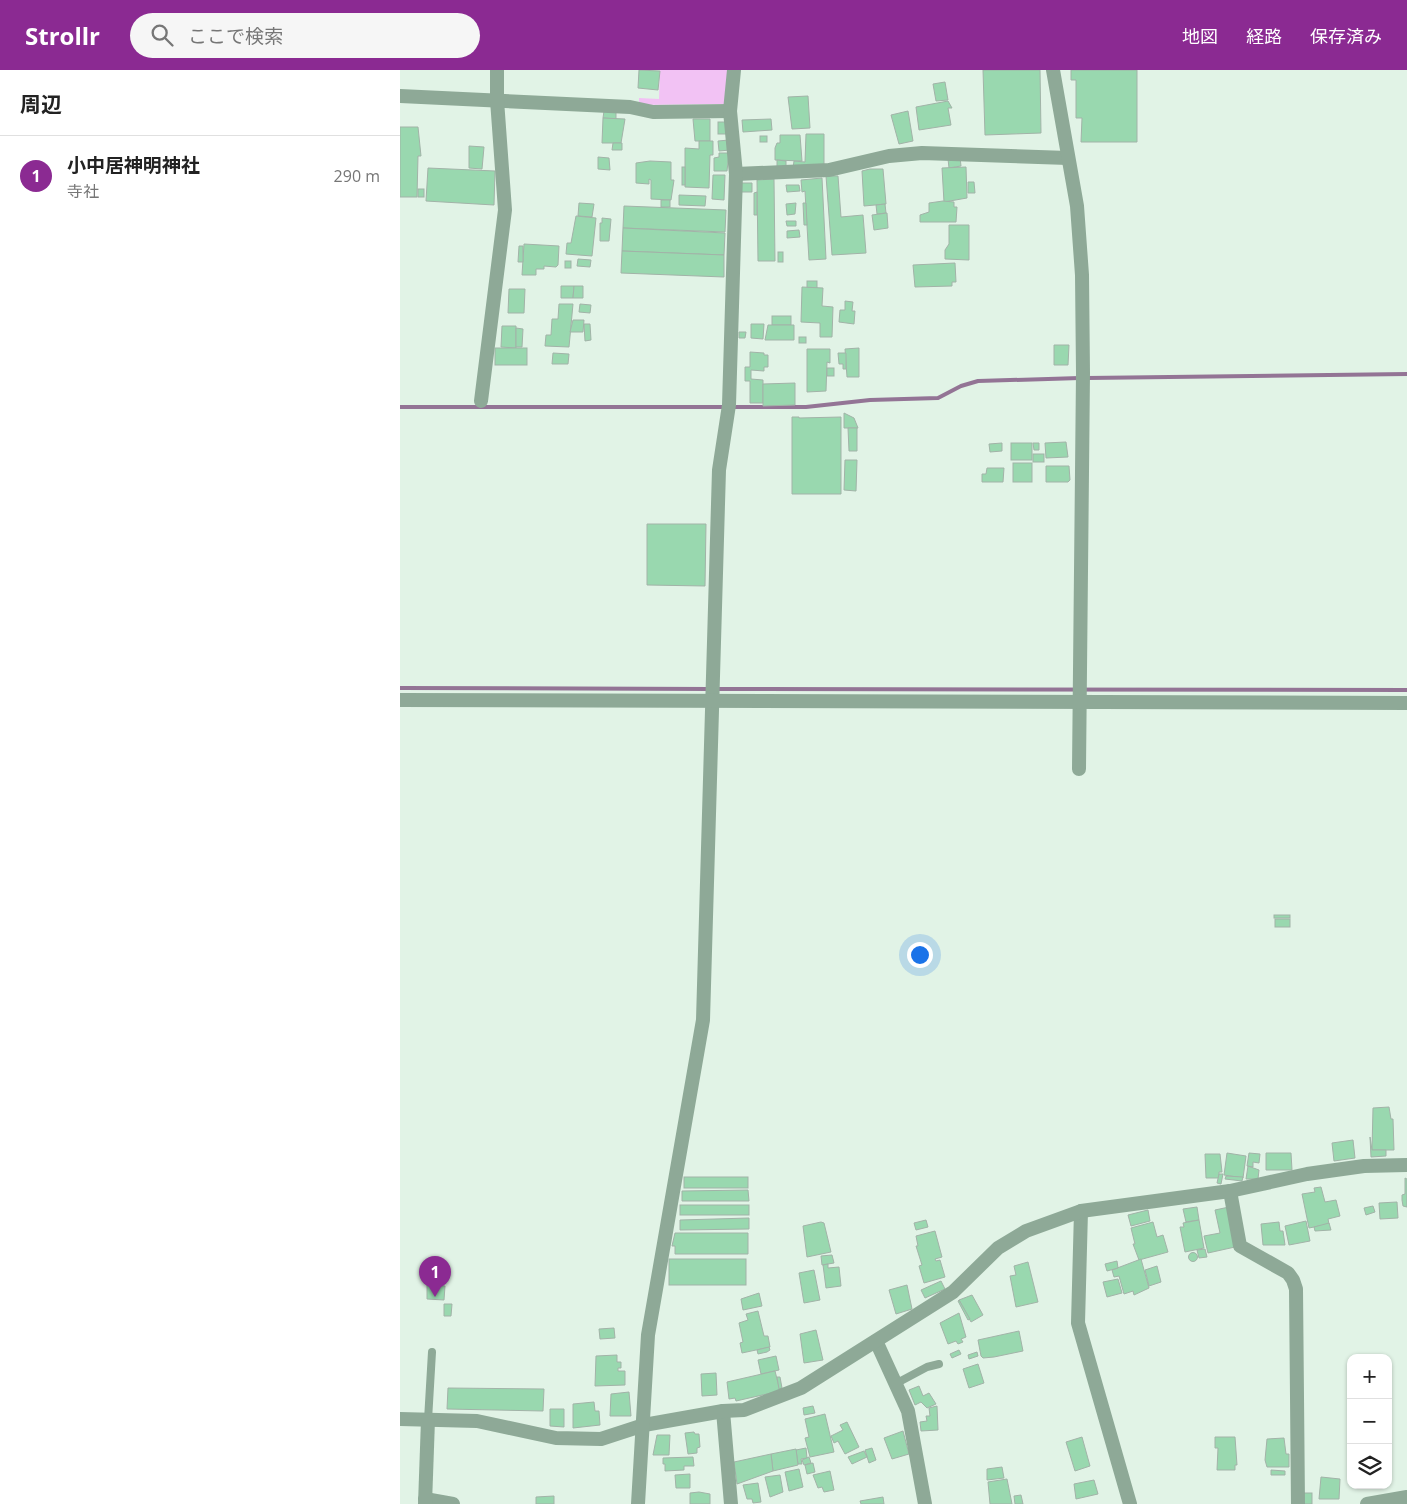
<!DOCTYPE html>
<html lang="ja">
<head>
<meta charset="utf-8">
<style>
  body { margin:0; font-family:"Open Sans","Noto Sans JP",sans-serif; background:#f6f6f6; color:#222 }
  .controls { position:absolute; right:15px; bottom:15px; display:grid; overflow:hidden; border-radius:10px; box-shadow:0 1px 4px #0004 }
  .controls button { width:45px; height:45px; display:grid; place-items:center; padding:0; border:0; border-bottom:1px solid #e0e0e0; background:#fff; color:#222; font:25px sans-serif }
  .you { position:absolute; left:519px; top:884px; width:18px; height:18px; margin:-12px; border:4px solid #fff; border-radius:50%; background:#1a73e8; box-shadow:0 0 0 8px #1a73e833 }
  .badge { display:grid; place-items:center; width:32px; height:32px; border-radius:50%; background:#8b2a92; color:#fff; font-size:16px; font-weight:700 }
  .pin { position:absolute; translate:-50% -41px; filter:drop-shadow(0 1px 2px #0008) }
  .pin::after { content:''; position:absolute; top:26px; width:18px; height:15px; background:inherit; clip-path:polygon(0 0,100% 0,50% 100%) }
  .list { margin:0; padding:0; list-style:none }
  h2 { display:flex; justify-content:space-between; align-items:center; height:65px; margin:0; padding:0 20px; font-size:21px }
  h2 small { font-size:16px; font-weight:400; color:#767676 }
  .list li { display:grid; grid-template-columns:32px 1fr auto; gap:15px; align-items:center; box-sizing:border-box; height:80px; padding:0 20px; border-top:1px solid #e0e0e0 }
  .list b { display:block; font-size:19px; white-space:nowrap }
  .list p { margin:0; font-size:16px; white-space:nowrap; color:#767676 }
  .list em { font-size:16px; font-style:normal; color:#767676 }
  .icon { flex:none; width:28px; height:28px; fill:none; stroke:currentColor; stroke-width:2; stroke-linecap:round; stroke-linejoin:round }
  .map { position:relative; flex:none; width:1007px; height:1434px; overflow:hidden }
  header { display:flex; align-items:center; gap:30px; box-sizing:border-box; height:70px; padding:0 25px; background:#8b2a92; color:#fff }
  header strong { font-size:24px }
  nav { display:flex; gap:28px; margin-inline-start:auto; font-size:18px }
  .search { width:350px; height:45px; background:#f6f6f6; display:flex; align-items:center; gap:12px; box-sizing:border-box; padding:0 18px; border-radius:28px; color:#767676; font-size:19px }
  main { display:flex }
  aside { flex:1; background:#fff }
  .map>svg:first-child { display:block }
</style>
</head>
<body>
<header>
<strong>Strollr</strong>
<div class="search"><svg class="icon" aria-label="search" viewBox="0 0 24 24"><circle cx="10" cy="10" r="6"/><path d="M15 15l6 6"/></svg>ここで検索</div>
<nav><a>地図</a><a>経路</a><a>保存済み</a></nav>
</header>
<main>
<aside>
<h2>周辺<small></small></h2>
<ul class="list">
<li><span class="badge">1</span><div><b>小中居神明神社</b><p>寺社</p></div><em>290 m</em></li>
</ul>
</aside>
<div class="map">
<svg width="1007" height="1434" viewBox="0 0 1007 1434">
  <rect width="100%" height="100%" fill="#e1f3e6"/>
  <polygon fill="#f2c2f4" points="260,0 328,0 325,34 239,35 239,28 259,29"/>
  <g fill="none" stroke-linecap="round" stroke-linejoin="round">
    <g stroke="#937495" stroke-width="4">
      <polyline points="687,308 1007,304"/>
      <polyline points="0,337 406,337 470,330 538,328 561,316 578,311 680,308"/>
      <polyline points="0,618 310,619"/>
      <polyline points="317,619 1007,620"/>
    </g>
  </g>
  <g fill="#99d8af" stroke="#a2b3a8">
    <polygon points="239,0 260,1 258,20 238,18"/>
    <polygon points="583,0 640,0 641,63 585,65"/>
    <polygon points="671,0 737,0 737,72 681,72 682,48 676,48 676,10 671,10"/>
    <polygon points="545,12 548,30 536,31 533,14"/>
    <polygon points="408,26 410,58 392,59 388,27"/>
    <polygon points="548,31 552,38 548,38 551,55 519,60 516,37"/>
    <polygon points="204,41 216,42 216,49 203,48"/>
    <polygon points="508,41 513,71 499,74 491,45"/>
    <polygon points="203,48 225,49 221,73 202,73"/>
    <polygon points="293,49 310,49 310,71 295,71"/>
    <polygon points="371,49 372,60 343,62 342,50"/>
    <rect x="318" y="52" width="8" height="12"/>
    <polygon points="0,57 18,57 21,86 18,86 17,127 0,127"/>
    <polygon points="406,64 424,64 424,95 393,98 394,91 405,92"/>
    <polygon points="380,65 400,65 402,91 375,90 375,78 377,73 380,73"/>
    <rect x="360" y="66" width="7" height="6"/>
    <polygon points="329,70 330,80 319,81 318,71"/>
    <polygon points="299,71 313,71 313,85 310,85 309,118 285,117 285,78 299,79"/>
    <polygon points="213,73 222,73 222,80 212,80"/>
    <polygon points="69,76 84,77 82,99 69,98"/>
    <polygon points="319,83 329,83 327,101 314,101 314,88 319,87"/>
    <polygon points="198,87 209,88 210,100 198,99"/>
    <polygon points="560,87 561,96 549,98 548,89"/>
    <polygon points="377,90 386,91 386,99 377,99"/>
    <polygon points="250,91 271,92 271,110 274,110 271,130 251,129 251,110 249,109 249,114 236,113 236,93"/>
    <rect x="282" y="97" width="3" height="18"/>
    <polygon points="566,97 567,128 544,132 542,98"/>
    <polygon points="28,98 95,101 94,135 26,131"/>
    <polygon points="470,99 483,99 486,134 464,136 462,101"/>
    <polygon points="313,105 325,105 324,130 312,129"/>
    <polygon points="426,106 438,106 441,147 463,145 466,183 432,185"/>
    <polygon points="422,108 426,189 409,190 405,121 402,122 401,110"/>
    <polygon points="374,109 375,191 358,191 357,110"/>
    <polygon points="568,112 574,112 575,123 568,123"/>
    <polygon points="340,113 352,113 352,122 341,122"/>
    <polygon points="386,115 399,115 400,121 387,122"/>
    <rect x="18" y="119" width="6" height="8"/>
    <polygon points="357,122 357,145 354,145 354,123"/>
    <polygon points="279,125 306,126 305,136 279,135"/>
    <rect x="261" y="130" width="9" height="7"/>
    <polygon points="543,131 554,132 554,137 557,137 556,152 520,152 520,145 529,142 529,133"/>
    <polygon points="179,133 194,134 192,147 178,146"/>
    <polygon points="396,133 395,144 387,145 386,134"/>
    <polygon points="403,133 406,133 407,155 404,155"/>
    <polygon points="485,134 486,143 477,144 476,135"/>
    <polygon points="224,136 326,140 325,162 223,158"/>
    <polygon points="487,143 488,158 474,160 472,145"/>
    <polygon points="176,146 196,148 192,186 166,184 167,173 171,173"/>
    <polygon points="202,148 211,149 209,171 200,171 200,153 202,153"/>
    <polygon points="386,151 396,151 396,156 387,156"/>
    <polygon points="549,155 569,155 569,190 545,189 545,180 549,174"/>
    <polygon points="223,158 325,163 324,185 222,181"/>
    <polygon points="399,160 400,167 387,168 387,161"/>
    <polygon points="124,174 159,176 158,195 156,197 144,196 144,199 136,199 136,205 122,205"/>
    <polygon points="119,176 123,176 123,192 118,192"/>
    <polygon points="222,181 324,185 324,207 221,203"/>
    <rect x="378" y="182" width="5" height="10"/>
    <polygon points="178,189 191,190 190,197 177,196"/>
    <rect x="165" y="191" width="6" height="7"/>
    <polygon points="555,193 556,212 552,212 552,216 515,217 513,195"/>
    <rect x="407" y="211" width="10" height="7"/>
    <polygon points="161,216 174,216 173,228 161,228"/>
    <polygon points="174,216 183,216 183,228 173,228"/>
    <polygon points="402,217 423,218 422,236 433,237 432,267 420,267 420,253 401,252"/>
    <polygon points="109,219 125,219 124,243 108,243"/>
    <polygon points="445,231 453,232 452,241 455,241 454,254 439,252 440,240 445,240"/>
    <polygon points="159,234 173,234 169,277 145,276 146,265 151,265 152,249 158,249"/>
    <polygon points="180,234 191,235 190,243 179,242"/>
    <rect x="372" y="246" width="19" height="9"/>
    <polygon points="173,250 184,250 183,262 170,262"/>
    <polygon points="184,254 190,254 191,270 185,271"/>
    <polygon points="351,254 364,254 363,269 351,268"/>
    <polygon points="368,255 394,255 394,270 365,270"/>
    <polygon points="102,256 116,256 116,278 101,277"/>
    <polygon points="116,258 123,259 122,277 116,277"/>
    <polygon points="339,262 346,262 345,268 339,268"/>
    <rect x="399" y="267" width="7" height="6"/>
    <polygon points="654,275 669,275 668,295 654,295"/>
    <rect x="95" y="278" width="32" height="17"/>
    <polygon points="459,278 459,307 447,307 445,279"/>
    <polygon points="407,279 430,279 430,293 427,292 426,321 407,322"/>
    <polygon points="350,282 364,283 364,285 368,285 368,297 364,297 364,301 351,300 351,309 363,310 363,333 350,333 350,311 345,311 345,297 350,297"/>
    <polygon points="153,283 169,284 168,294 152,294"/>
    <polygon points="438,283 446,283 446,299 443,299 443,294 439,294"/>
    <rect x="427" y="298" width="7" height="8"/>
    <polygon points="395,313 395,335 363,336 363,314"/>
    <polygon points="444,343 454,348 458,358 444,358"/>
    <polygon points="392,347 399,347 399,348 441,347 441,424 392,424"/>
    <polygon points="448,358 457,358 457,381 449,381"/>
    <polygon points="666,372 668,387 646,388 645,373"/>
    <polygon points="602,373 602,381 590,382 589,374"/>
    <rect x="611" y="373" width="21" height="17"/>
    <polygon points="633,373 639,373 639,380 634,380"/>
    <rect x="633" y="384" width="11" height="8"/>
    <polygon points="445,390 457,390 456,421 444,420"/>
    <rect x="613" y="393" width="19" height="19"/>
    <polygon points="646,396 669,396 670,410 668,412 646,412"/>
    <polygon points="587,398 604,398 603,412 582,412 582,404 586,404"/>
    <polygon points="247,454 306,454 305,516 247,515"/>
    <rect x="874" y="845" width="16" height="3"/>
    <rect x="875" y="849" width="15" height="8"/>
    <polygon points="989,1037 991,1049 993,1049 994,1080 972,1080 973,1038"/>
    <polygon points="970,1067 972,1080 986,1080 986,1086 971,1087"/>
    <polygon points="953,1070 955,1088 934,1091 932,1073"/>
    <polygon points="827,1083 846,1086 843,1108 824,1105"/>
    <polygon points="849,1083 860,1084 859,1093 853,1092 853,1097 847,1096"/>
    <polygon points="866,1083 891,1083 892,1100 866,1100"/>
    <polygon points="805,1084 820,1084 822,1102 819,1102 819,1108 806,1108"/>
    <polygon points="848,1096 859,1100 858,1109 846,1109"/>
    <polygon points="819,1104 823,1104 821,1114 817,1113"/>
    <polygon points="826,1106 843,1107 842,1111 825,1109"/>
    <rect x="284" y="1107" width="64" height="11"/>
    <polygon points="1005,1108 1007,1109 1007,1137 1003,1136 1002,1130 1002,1125 1005,1124"/>
    <polygon points="921,1117 925,1132 936,1130 940,1146 928,1149 929,1154 909,1158 902,1124 915,1122 914,1118"/>
    <polygon points="348,1120 349,1131 282,1131 282,1121"/>
    <polygon points="997,1132 998,1148 980,1149 979,1133"/>
    <rect x="280" y="1135" width="69" height="10"/>
    <polygon points="973,1136 975,1142 966,1145 964,1138"/>
    <polygon points="797,1137 799,1150 786,1152 783,1139"/>
    <polygon points="829,1137 835,1177 808,1183 804,1166 820,1163 815,1140"/>
    <polygon points="748,1140 750,1151 731,1156 728,1145"/>
    <polygon points="349,1148 349,1159 280,1160 280,1150"/>
    <polygon points="526,1150 528,1157 516,1160 514,1153"/>
    <polygon points="799,1150 804,1178 785,1182 780,1157 784,1157 783,1153"/>
    <polygon points="906,1151 910,1171 889,1175 885,1156"/>
    <polygon points="421,1152 424,1153 431,1182 407,1187 403,1156"/>
    <polygon points="753,1152 757,1167 763,1165 768,1182 739,1190 733,1174 735,1174 731,1158"/>
    <polygon points="879,1152 880,1161 883,1161 885,1175 863,1175 861,1154"/>
    <polygon points="929,1153 931,1160 915,1161 914,1157"/>
    <polygon points="535,1161 542,1187 535,1189 536,1191 540,1190 545,1207 524,1213 519,1196 522,1195 516,1176 518,1176 516,1166"/>
    <polygon points="275,1163 348,1163 348,1184 275,1184 275,1176 272,1176"/>
    <polygon points="805,1179 807,1187 799,1188 797,1180"/>
    <circle cx="793" cy="1187" r="4.5"/>
    <polygon points="432,1185 434,1193 422,1195 421,1186"/>
    <rect x="269" y="1189" width="77" height="26"/>
    <polygon points="741,1189 749,1218 734,1225 733,1221 724,1224 719,1206 714,1207 712,1200"/>
    <polygon points="717,1191 718,1198 707,1201 705,1194"/>
    <polygon points="628,1192 638,1232 616,1237 610,1206 616,1205 614,1196"/>
    <polygon points="428,1194 428,1198 439,1197 441,1216 426,1218 423,1195"/>
    <polygon points="757,1196 761,1212 749,1216 745,1200"/>
    <polygon points="414,1200 420,1230 404,1233 399,1203"/>
    <polygon points="32,1206 41,1206 40,1215 32,1214"/>
    <polygon points="718,1209 722,1223 707,1227 703,1212"/>
    <polygon points="541,1211 545,1219 525,1228 521,1220"/>
    <polygon points="27,1215 45,1216 44,1230 27,1229"/>
    <polygon points="507,1215 512,1239 496,1244 489,1220"/>
    <polygon points="359,1223 362,1236 343,1240 341,1229"/>
    <polygon points="572,1225 583,1245 571,1252 559,1230"/>
    <polygon points="559,1230 570,1249 568,1250 558,1231"/>
    <polygon points="44,1234 52,1234 51,1246 44,1246"/>
    <polygon points="358,1241 364,1266 368,1266 370,1277 342,1283 340,1273 343,1272 339,1253 348,1250 346,1244"/>
    <polygon points="559,1243 566,1267 561,1269 563,1272 558,1274 556,1271 548,1274 540,1253"/>
    <polygon points="214,1258 215,1268 200,1269 199,1259"/>
    <polygon points="416,1260 423,1290 404,1293 400,1264"/>
    <polygon points="619,1261 623,1281 594,1287 583,1288 581,1286 578,1270"/>
    <polygon points="369,1277 370,1280 367,1282 358,1284 357,1280"/>
    <polygon points="559,1280 561,1284 552,1288 550,1284"/>
    <polygon points="577,1282 578,1286 569,1289 568,1285"/>
    <polygon points="217,1285 217,1292 221,1292 221,1298 218,1298 218,1301 225,1301 225,1315 195,1316 196,1286"/>
    <polygon points="376,1286 379,1300 361,1304 358,1290"/>
    <polygon points="578,1294 584,1313 569,1318 563,1299"/>
    <polygon points="375,1301 380,1321 336,1331 335,1328 329,1329 327,1312"/>
    <polygon points="316,1303 317,1325 302,1326 301,1304"/>
    <polygon points="377,1307 380,1307 382,1318 379,1319"/>
    <polygon points="519,1316 523,1326 529,1323 536,1334 527,1338 521,1332 515,1335 509,1320"/>
    <polygon points="48,1318 144,1319 143,1341 47,1339"/>
    <polygon points="229,1322 231,1346 210,1346 211,1324"/>
    <polygon points="194,1332 195,1341 199,1341 200,1355 173,1358 173,1334"/>
    <polygon points="413,1336 415,1343 404,1345 403,1338"/>
    <polygon points="537,1336 538,1360 521,1361 520,1352 527,1351 526,1346 530,1346 529,1338"/>
    <polygon points="150,1339 164,1339 164,1357 150,1356"/>
    <polygon points="425,1344 434,1382 410,1387 405,1368 409,1367 405,1349"/>
    <polygon points="447,1352 459,1377 445,1384 438,1371 434,1373 431,1366 443,1360 440,1355"/>
    <polygon points="503,1361 509,1384 492,1389 484,1368"/>
    <polygon points="294,1362 295,1364 299,1364 300,1377 297,1378 297,1383 288,1384 285,1363"/>
    <polygon points="257,1365 270,1365 269,1385 253,1385"/>
    <polygon points="682,1367 690,1396 675,1401 666,1372"/>
    <polygon points="815,1367 835,1367 837,1395 835,1395 835,1400 817,1400 818,1378 815,1378"/>
    <polygon points="884,1368 886,1384 889,1384 889,1397 867,1397 865,1390 867,1369"/>
    <polygon points="406,1378 407,1388 401,1389 402,1394 398,1394 396,1380"/>
    <polygon points="472,1378 476,1390 469,1393 465,1380"/>
    <polygon points="396,1379 398,1395 373,1401 371,1384"/>
    <polygon points="464,1381 467,1387 452,1394 448,1387"/>
    <polygon points="371,1384 373,1401 337,1414 334,1392"/>
    <polygon points="293,1387 294,1396 284,1396 284,1400 265,1401 265,1394 263,1394 263,1388"/>
    <polygon points="409,1387 411,1393 404,1395 402,1390"/>
    <polygon points="413,1393 415,1402 407,1404 405,1395"/>
    <polygon points="602,1397 604,1408 587,1410 587,1399"/>
    <polygon points="399,1399 403,1417 389,1421 385,1402"/>
    <polygon points="871,1400 885,1401 885,1405 871,1405"/>
    <polygon points="430,1401 434,1420 424,1422 422,1417 418,1418 413,1405"/>
    <polygon points="290,1404 290,1418 276,1418 275,1405"/>
    <polygon points="380,1405 383,1422 370,1427 365,1407"/>
    <polygon points="921,1407 940,1409 939,1429 919,1429"/>
    <polygon points="607,1409 612,1434 590,1434 588,1412"/>
    <polygon points="694,1410 698,1424 676,1429 674,1414"/>
    <polygon points="358,1413 361,1432 353,1433 352,1429 347,1429 343,1415"/>
    <polygon points="299,1422 310,1424 310,1434 290,1434 290,1423"/>
    <rect x="904" y="1423" width="8" height="11"/>
    <polygon points="621,1425 623,1434 615,1434 614,1426"/>
    <polygon points="154,1426 154,1434 136,1434 136,1427"/>
    <polygon points="483,1427 484,1434 461,1434 460,1431"/>
  </g>
  <g fill="none" stroke-linecap="round" stroke-linejoin="round">
    <g stroke="#8ea997" stroke-width="8">
      <polyline points="497,1313 527,1297 539,1294"/>
      <polyline points="28,1350 32,1282"/>
    </g>
    <g stroke="#8ea997" stroke-width="14">
      <polyline points="0,26 230,37 253,42 330,41"/>
      <polyline points="336,104 429,100 489,86 522,83 668,88"/>
      <polyline points="81,331 105,140 97,30 97,0"/>
      <polyline points="830,1121 840,1176 888,1203 893,1210 896,1219 898,1434"/>
      <polyline points="681,1141 678,1253 730,1434"/>
      <polyline points="476,1271 508,1341 525,1434"/>
      <polyline points="323,1341 331,1434"/>
      <polyline points="0,1349 77,1351 156,1368 201,1369 244,1355 323,1341 344,1340 401,1318 553,1222 598,1178 626,1161 681,1141 830,1121 907,1104 964,1096 1007,1095"/>
      <polyline points="25,1429 53,1434"/>
      <polyline points="25,1434 28,1350"/>
      <polyline points="238,1434 248,1265 303,950 319,400 329,335 336,104 330,41 334,0"/>
      <polyline points="967,1434 1007,1427"/>
    </g>
    <g stroke="#8ea997" stroke-width="14">
      <polyline points="653,0 677,136 682,205 683,303 679,699"/>
      <polyline points="0,630 1007,633"/>
    </g>
  </g>
</svg>
<div class="controls">
<button>+</button>
<button>−</button>
<button><svg class="icon" aria-label="layers" viewBox="0 0 24 24"><path d="M12 4l9 5-9 5-9-5zM3 14l9 5 9-5"/></svg></button>
</div>
<div class="you"></div>
<div class="pin badge" style="left:35px;top:1227px">1</div>
</div>
</main>
</body>
</html>
